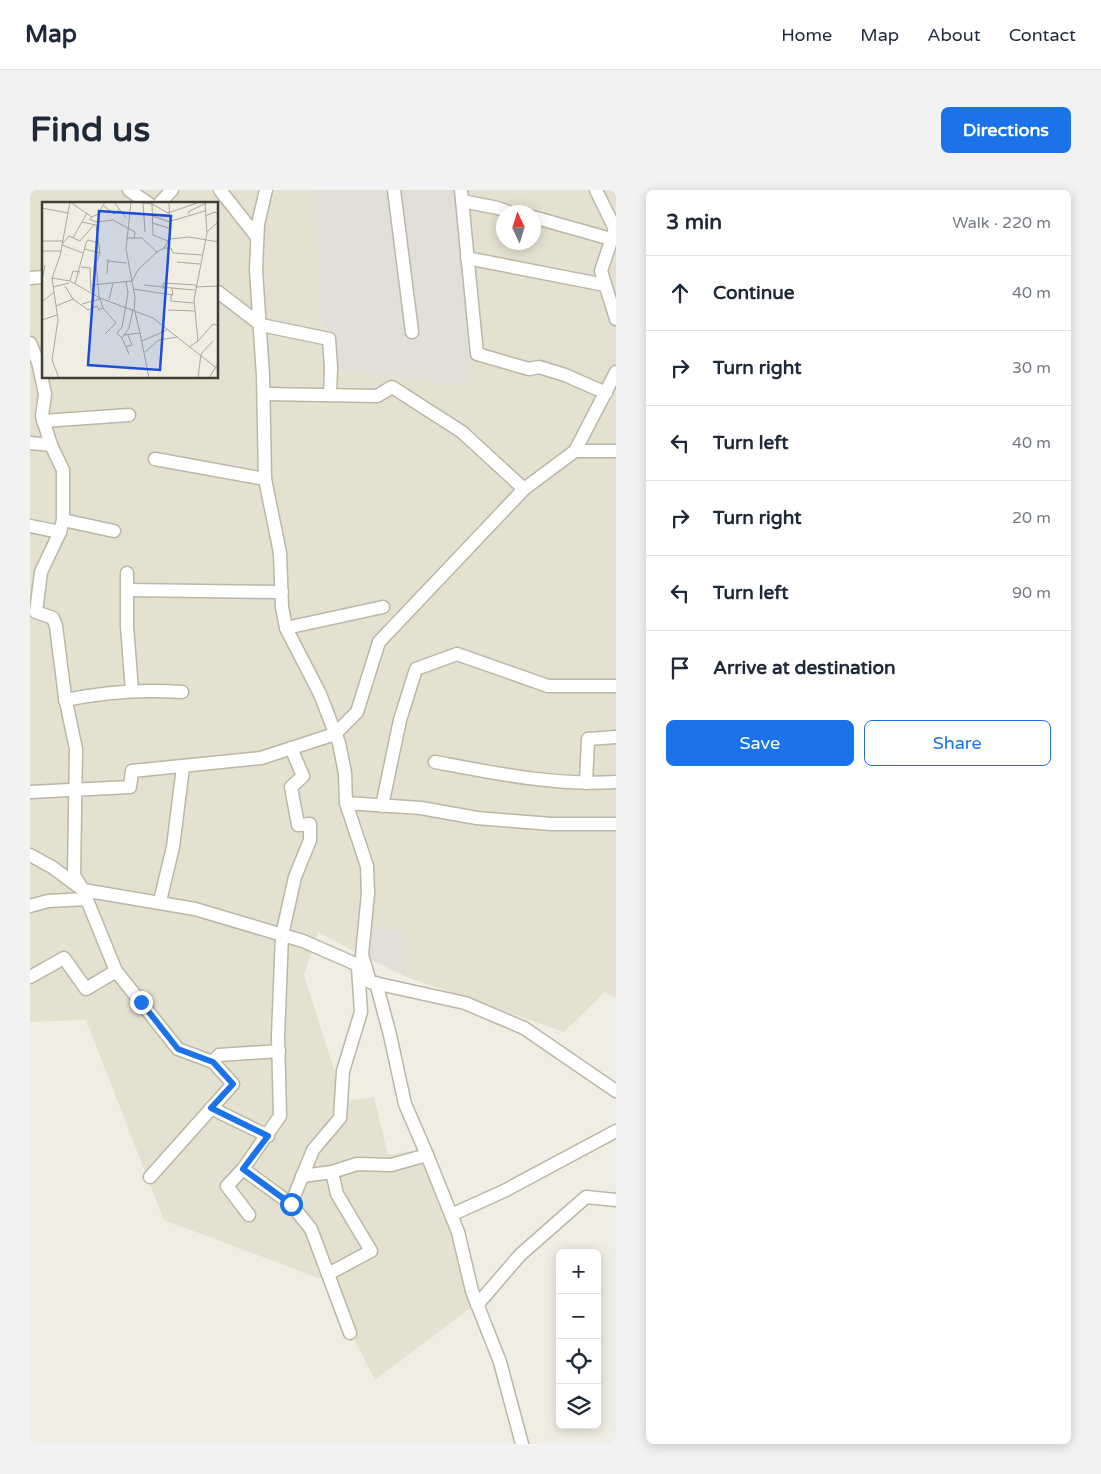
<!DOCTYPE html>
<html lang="en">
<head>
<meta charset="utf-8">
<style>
  body { margin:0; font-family:"Varela Round",sans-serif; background:#f2f2f3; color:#1f2937 }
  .controls { position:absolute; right:15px; bottom:15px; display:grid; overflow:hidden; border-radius:8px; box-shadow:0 2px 12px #0003 }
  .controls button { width:45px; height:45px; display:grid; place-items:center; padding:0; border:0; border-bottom:1px solid #e0e1e3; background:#fff; color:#1f2937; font:25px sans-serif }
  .compass { position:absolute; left:466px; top:15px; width:45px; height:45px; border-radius:50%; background:#fff; box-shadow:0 2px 12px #0003; rotate:356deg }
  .stop { position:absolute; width:15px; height:15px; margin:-11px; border:4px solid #1a73e8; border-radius:50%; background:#fff }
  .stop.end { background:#1a73e8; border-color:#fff; box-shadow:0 1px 5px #0008 }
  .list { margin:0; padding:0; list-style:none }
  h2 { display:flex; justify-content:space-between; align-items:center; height:65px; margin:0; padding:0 20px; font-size:21px }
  h2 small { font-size:16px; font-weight:400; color:#747a83 }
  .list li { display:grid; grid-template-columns:32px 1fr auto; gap:15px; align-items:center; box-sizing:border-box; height:75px; padding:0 20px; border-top:1px solid #e0e1e3 }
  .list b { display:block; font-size:19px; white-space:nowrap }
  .list em { font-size:16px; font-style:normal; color:#747a83 }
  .actions { display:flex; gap:10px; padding:15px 20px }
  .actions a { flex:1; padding:11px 0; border:1px solid #1a73e8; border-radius:8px; text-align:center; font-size:18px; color:#1a73e8 }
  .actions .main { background:#1a73e8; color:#fff }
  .icon { flex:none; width:28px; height:28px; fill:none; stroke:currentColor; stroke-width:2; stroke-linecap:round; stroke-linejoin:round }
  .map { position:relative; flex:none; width:586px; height:1254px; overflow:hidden; border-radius:8px }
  header { display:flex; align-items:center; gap:30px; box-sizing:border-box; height:70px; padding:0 25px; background:#fff; border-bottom:1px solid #e0e1e3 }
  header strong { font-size:24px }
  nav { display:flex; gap:28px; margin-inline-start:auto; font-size:18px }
  .intro { display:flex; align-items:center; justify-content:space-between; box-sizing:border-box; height:120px; padding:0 30px }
  h1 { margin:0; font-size:35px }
  .button { padding:12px 22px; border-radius:8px; background:#1a73e8; color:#fff; font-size:18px; font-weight:700 }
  main { display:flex; gap:30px; padding:0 30px }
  aside { flex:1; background:#fff; border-radius:8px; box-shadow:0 2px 12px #0003 }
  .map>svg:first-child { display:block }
</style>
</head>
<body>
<header>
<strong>Map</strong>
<nav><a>Home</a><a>Map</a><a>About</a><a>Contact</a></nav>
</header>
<div class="intro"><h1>Find us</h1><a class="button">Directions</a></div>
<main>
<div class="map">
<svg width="586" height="1254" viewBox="0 0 586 1254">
  <rect width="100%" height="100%" fill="#f0eee3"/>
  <path fill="#e4e1d1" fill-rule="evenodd" d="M0 0H282L296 178 357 188 442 196 425 0H586V808L575 802 534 842 377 787 375 740 331 765 288 742 274 785 314 911 344 907 358 965 388 960 412 1008 443 1116 345 1190 294 1090 134 1030 56 830 0 832ZM14 14H188V188H14ZM473 22H503V52H473Z"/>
  <g fill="#e2dfd8">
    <polygon points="282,0 425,0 442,196 357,188 296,178"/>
    <polygon points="333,740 376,740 377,787 331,765"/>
  </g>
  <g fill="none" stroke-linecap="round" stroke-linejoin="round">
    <g stroke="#bbb7a6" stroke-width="15">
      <g id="minor">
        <polyline points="99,0 119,14"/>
        <polyline points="190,0 227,47"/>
        <polyline points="236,0 228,34 226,80 233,186 235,289 250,363 252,417 256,438 290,504 309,553 315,583 316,613 337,676 338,703 332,765 340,792"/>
        <polyline points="364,0 382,142"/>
        <polyline points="431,0 447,164 499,179 509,177 535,185 576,203"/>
        <polyline points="566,0 585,39 571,81 586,129"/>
        <polyline points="432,11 468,18 478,22"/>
        <polyline points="129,14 142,0"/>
        <polyline points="503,27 581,49"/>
        <polyline points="437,68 575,95"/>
        <polyline points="0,88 14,87"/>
        <polyline points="188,102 231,135 299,149 301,178 300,205"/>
        <polyline points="0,153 8,172 15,204 12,226 21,255 33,280 33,330 30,342"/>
        <polyline points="586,182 545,261 586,261"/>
        <polyline points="234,204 347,206 362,197 432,242 494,299 545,261"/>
        <polyline points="13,231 99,225"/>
        <polyline points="0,253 21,255"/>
        <polyline points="125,269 235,289"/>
        <polyline points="33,330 84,341"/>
        <polyline points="0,336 30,342 11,382 6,422 23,428 26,436 35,507 46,559 44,685 53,700 86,781 56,799 34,768 0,787"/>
        <polyline points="97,383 97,436 102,501"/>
        <polyline points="97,400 252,402"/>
        <polyline points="256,438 353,417"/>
        <path d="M35 510C74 502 112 499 152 502"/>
        <path d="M405 572C464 583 526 596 586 592"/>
        <polyline points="556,593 558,549 586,547"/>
        <polyline points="0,602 100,597 102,581 231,568 305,544 327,522 349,452 494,299"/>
        <polyline points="316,613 391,618 447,628 521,634 586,634"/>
        <polyline points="352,616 370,530 386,479 427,464 518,496 586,496"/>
        <polyline points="0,665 22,677 53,700 165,719 273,751 328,775 340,792 435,813 494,838 586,901"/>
        <polyline points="130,711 143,657 153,577"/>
        <polyline points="0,716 18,711 57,709"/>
        <polyline points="86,781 148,859 183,872 203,894 120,987"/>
        <polyline points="346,793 360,845 375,914 397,965"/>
        <polyline points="183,872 189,865 249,861"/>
        <polyline points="181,918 238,946"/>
        <polyline points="213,979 197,996 219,1025"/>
        <polyline points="272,986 302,982 327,974 361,975 397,965 428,1042 442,1101 470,1172 492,1254"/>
        <polyline points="261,1014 213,979 250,926 248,846 252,745 265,687 280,650 280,634 268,635 261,597 273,586 261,558"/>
        <polyline points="421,1025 474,1001 586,941"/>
        <polyline points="298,1084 341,1061 307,1004 302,982"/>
        <polyline points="447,1115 490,1065 556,1007 586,1010"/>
        <polyline points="320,1143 281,1039 261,1014 283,960 310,928 313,881 331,822 328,777"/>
      </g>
    </g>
    <use href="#minor" stroke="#fff" stroke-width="12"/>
  </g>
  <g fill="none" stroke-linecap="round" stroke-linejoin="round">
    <polyline stroke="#1a73e8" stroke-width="6" points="111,812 148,859 183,872 203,894 181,918 238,946 213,979 261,1014"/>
  </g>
  <g transform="translate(12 12)">
    <rect width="176" height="176" fill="#f0eee3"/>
    <path fill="none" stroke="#aaa89d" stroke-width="1" d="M72 0 84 16M89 0 84 47 93 95 92 109M93 0 110 2 126 11 158 0M101 0 103 30M127 0 128 36 122 46H129L131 51 160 53M110 1 111 33 126 39M62 4 72 12 78 7M0 6 26 11M147 12 146 10 166 0M110 14 128 20M163 14 173 10 177 14M48 16 56 12 63 0M47 17 54 20 71 18 93 30 92 37M129 19 163 9M40 20 54 23 58 51M110 21 127 26M165 30 177 19M31 36 45 11M84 36H100L115 50 122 46M128 37 147 35 177 40M0 39H21M21 41 27 34 38 39 52 23M20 43 41 51M0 49H19M66 59 85 61M135 60 158 62M39 65 48 66 49 89M65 72 66 57M10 76 28 79 58 96 111 116 177 168M0 78 3 63M28 79 31 69 38 70M33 82 44 41 46 38 57 41M50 83 90 79 96 68 115 50M102 83 130 86M23 84 31 97M11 85 27 81M153 85 177 84M91 87 131 93 130 86 153 88M121 87V81L154 83M129 92V99L152 101M67 98 71 81M0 100 12 90M40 102 58 97M14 104 31 97 46 108 55 104 57 108 61 106 57 94 54 61 58 51 42 47M61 106 74 121 63 132M126 108 153 109M93 110 98 131M0 118 15 113M82 133 98 131 107 176M80 136 75 131 80 125 86 91 84 80M100 139 125 128M156 139 171 122 177 124M84 145 90 143 86 133M147 145 156 139 152 98 165 31 163 0M103 150 117 138 135 135M87 152 80 136 87 126 91 107M17 176 10 158 16 118 10 76 18 54 28 0 50 15M156 176 159 152 171 139M167 176 177 160"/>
    <path fill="#1d4ed8" fill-opacity="0.15" stroke="#1d4ed8" stroke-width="2.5" d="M57 9 129 14 118 168 46 163Z"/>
    <rect width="176" height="176" fill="none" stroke="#413e34" stroke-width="2.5"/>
  </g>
</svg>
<div class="controls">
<button>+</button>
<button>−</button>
<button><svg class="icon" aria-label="locate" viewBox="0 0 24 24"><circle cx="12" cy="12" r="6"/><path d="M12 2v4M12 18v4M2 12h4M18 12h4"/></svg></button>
<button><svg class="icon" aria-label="layers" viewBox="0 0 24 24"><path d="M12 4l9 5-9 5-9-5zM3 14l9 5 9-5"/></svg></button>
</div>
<svg class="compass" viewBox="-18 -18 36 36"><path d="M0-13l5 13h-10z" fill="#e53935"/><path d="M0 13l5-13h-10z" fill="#747a83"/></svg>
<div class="stop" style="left:261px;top:1014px"></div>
<div class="stop end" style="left:111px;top:812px"></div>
</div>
<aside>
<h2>3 min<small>Walk · 220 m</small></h2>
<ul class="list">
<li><svg class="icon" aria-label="ahead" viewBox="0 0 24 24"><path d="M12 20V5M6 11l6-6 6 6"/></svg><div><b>Continue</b></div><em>40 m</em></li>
<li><svg class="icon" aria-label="right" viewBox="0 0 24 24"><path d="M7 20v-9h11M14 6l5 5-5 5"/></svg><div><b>Turn right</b></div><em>30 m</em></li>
<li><svg class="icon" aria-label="left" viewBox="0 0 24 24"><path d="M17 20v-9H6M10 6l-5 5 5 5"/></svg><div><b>Turn left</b></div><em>40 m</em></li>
<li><svg class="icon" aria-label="right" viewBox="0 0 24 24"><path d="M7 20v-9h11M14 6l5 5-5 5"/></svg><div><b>Turn right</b></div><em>20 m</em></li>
<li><svg class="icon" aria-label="left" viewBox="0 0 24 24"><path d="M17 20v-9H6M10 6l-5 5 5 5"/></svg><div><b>Turn left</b></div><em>90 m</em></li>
<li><svg class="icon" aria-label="arrive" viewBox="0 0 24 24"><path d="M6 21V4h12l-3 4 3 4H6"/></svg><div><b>Arrive at destination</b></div></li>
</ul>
<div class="actions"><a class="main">Save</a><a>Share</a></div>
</aside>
</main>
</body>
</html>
